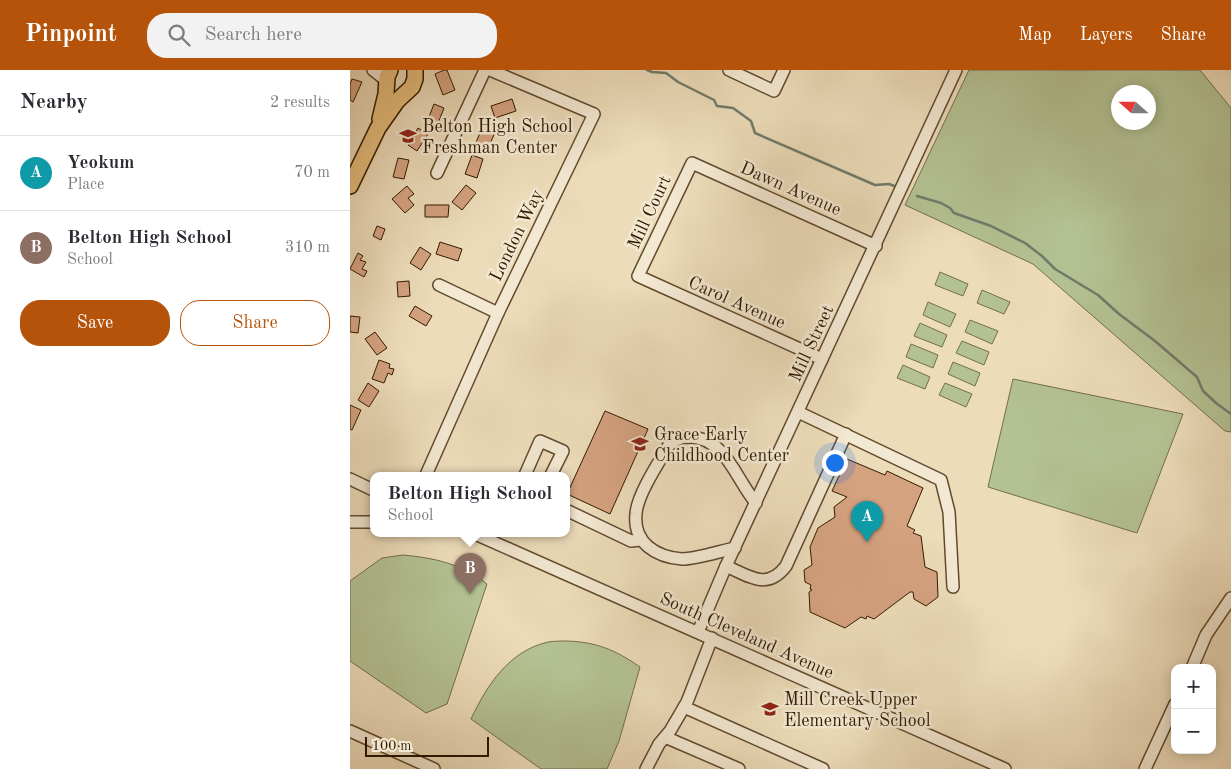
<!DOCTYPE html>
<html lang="en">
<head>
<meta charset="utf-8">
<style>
  body { margin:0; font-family:"Old Standard TT",serif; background:#f2f2f3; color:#2b2b33 }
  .controls { position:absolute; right:15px; bottom:15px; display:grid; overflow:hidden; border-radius:10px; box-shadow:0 2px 12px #0003 }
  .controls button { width:45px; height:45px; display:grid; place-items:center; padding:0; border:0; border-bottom:1px solid #e1e1e2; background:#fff; color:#2b2b33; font:25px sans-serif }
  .compass { position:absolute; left:761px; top:15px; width:45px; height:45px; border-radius:50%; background:#fff; box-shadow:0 2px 12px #0003; rotate:291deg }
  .scale { position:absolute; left:15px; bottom:12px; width:124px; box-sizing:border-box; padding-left:5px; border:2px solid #321a00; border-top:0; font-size:14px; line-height:18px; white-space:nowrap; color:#321a00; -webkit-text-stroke:4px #f3e8d2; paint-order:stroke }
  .you { position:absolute; left:484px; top:392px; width:18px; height:18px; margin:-12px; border:4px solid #fff; border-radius:50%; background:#1a73e8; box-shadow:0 0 0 8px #1a73e833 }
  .badge { display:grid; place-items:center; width:32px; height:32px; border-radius:50%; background:#b45309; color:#fff; font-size:16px; font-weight:700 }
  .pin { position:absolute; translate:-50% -41px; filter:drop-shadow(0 1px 2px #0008) }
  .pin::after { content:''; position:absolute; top:26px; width:18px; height:15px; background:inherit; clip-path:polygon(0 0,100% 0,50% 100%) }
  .popup { position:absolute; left:20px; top:402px; width:200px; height:65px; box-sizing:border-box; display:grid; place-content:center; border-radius:10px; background:#fff; filter:drop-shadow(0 1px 4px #0005); font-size:16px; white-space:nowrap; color:#7c7c81 }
  .popup b { font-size:19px; color:#2b2b33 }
  .popup::after { content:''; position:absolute; left:50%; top:100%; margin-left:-10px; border:10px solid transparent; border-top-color:#fff }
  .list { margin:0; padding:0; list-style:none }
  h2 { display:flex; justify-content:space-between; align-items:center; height:65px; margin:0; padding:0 20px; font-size:21px }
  h2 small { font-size:16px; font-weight:400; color:#7c7c81 }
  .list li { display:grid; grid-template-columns:32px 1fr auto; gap:15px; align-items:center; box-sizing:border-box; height:75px; padding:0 20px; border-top:1px solid #e1e1e2 }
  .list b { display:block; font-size:19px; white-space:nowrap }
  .list p { margin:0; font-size:16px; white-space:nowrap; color:#7c7c81 }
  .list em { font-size:16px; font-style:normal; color:#7c7c81 }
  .actions { display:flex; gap:10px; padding:15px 20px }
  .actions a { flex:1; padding:11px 0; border:1px solid #b45309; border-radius:20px; text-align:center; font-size:18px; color:#b45309 }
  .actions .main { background:#b45309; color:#fff }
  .icon { flex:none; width:28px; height:28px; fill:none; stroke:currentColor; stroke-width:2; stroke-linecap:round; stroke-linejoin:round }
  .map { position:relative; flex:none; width:881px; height:699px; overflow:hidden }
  header { display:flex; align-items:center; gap:30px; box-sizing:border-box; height:70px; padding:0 25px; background:#b45309; color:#fff }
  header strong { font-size:24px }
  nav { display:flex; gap:28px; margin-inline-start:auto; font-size:18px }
  .search { width:350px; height:45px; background:#f2f2f3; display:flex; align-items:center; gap:12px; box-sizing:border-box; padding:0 18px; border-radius:20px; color:#7c7c81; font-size:19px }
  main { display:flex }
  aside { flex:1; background:#fff }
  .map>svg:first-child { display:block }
</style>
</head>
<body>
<header>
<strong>Pinpoint</strong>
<div class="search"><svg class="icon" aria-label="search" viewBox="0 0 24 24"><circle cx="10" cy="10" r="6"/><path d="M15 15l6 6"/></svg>Search here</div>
<nav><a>Map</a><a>Layers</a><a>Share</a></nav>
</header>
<main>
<aside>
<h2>Nearby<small>2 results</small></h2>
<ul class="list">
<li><span class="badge" style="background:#0f9aa8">A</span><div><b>Yeokum</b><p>Place</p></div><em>70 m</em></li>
<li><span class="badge" style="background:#8d6e63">B</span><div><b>Belton High School</b><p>School</p></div><em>310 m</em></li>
</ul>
<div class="actions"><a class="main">Save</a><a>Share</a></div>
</aside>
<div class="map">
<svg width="881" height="699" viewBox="0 0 881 699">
  <rect width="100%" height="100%" fill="#eddcba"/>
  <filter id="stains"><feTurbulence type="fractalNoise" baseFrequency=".004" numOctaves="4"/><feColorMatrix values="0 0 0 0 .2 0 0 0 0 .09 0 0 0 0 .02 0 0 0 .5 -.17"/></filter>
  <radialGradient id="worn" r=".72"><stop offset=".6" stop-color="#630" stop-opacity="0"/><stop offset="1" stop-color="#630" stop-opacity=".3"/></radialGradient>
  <g fill="#b4c293" stroke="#736e4a" fill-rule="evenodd">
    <path d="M619 0H850L881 38V362L875 361 683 194 555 135ZM768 22H798V52H768Z"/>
    <polygon points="590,202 618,214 613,226 585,215"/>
    <polygon points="632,220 660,232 654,244 627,233"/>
    <polygon points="578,232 606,244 600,257 573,245"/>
    <polygon points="620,250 648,261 642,274 615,262"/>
    <polygon points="570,253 597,265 592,277 564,266"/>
    <polygon points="612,271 639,282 634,295 606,283"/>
    <polygon points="561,274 588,285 583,298 556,287"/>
    <polygon points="603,292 630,303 625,316 598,304"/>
    <polygon points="553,295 580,307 575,319 547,308"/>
    <polygon points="663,309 833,344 787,463 638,417"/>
    <polygon points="595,313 622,324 616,337 589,325"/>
    <path d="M53 485C85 488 112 494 137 514L97 634 76 643 0 591V511L32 488Z"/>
    <path d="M217 571C246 572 266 580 290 597L269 671 257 699H191L121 649C137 615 159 581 198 572 204 571 211 571 217 571Z"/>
  </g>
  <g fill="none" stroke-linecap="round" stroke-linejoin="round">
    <g stroke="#707b6b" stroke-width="2.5">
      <polyline points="297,0 302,2 316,3 328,12 364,30 367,36 383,38 401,51 405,63 525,115 539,114 547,117"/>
      <polyline points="567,126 591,133 600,138 604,143 641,156 675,173 692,186 705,199 748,225 769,244 805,271 847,307 853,321 866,333 881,344"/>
    </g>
  </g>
  <g fill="#d5a280" stroke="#321a00">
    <polygon points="94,0 97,0 105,20 93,25 85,4"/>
    <polygon points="2,9 12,12 3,32 0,30 0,14"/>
    <polygon points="162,29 166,41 145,48 141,36"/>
    <polygon points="84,34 94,38 87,56 77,52"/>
    <polygon points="133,55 146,60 137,81 125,75"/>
    <polygon points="68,58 78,64 67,81 58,75"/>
    <polygon points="122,85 133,89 127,108 115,104"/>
    <polygon points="48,88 59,90 54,109 43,107"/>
    <polygon points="116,115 126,123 112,140 102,132"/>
    <polygon points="57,116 64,124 58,128 64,135 55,143 42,129"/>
    <polygon points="75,135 99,135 98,147 75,147"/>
    <polygon points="27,156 35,159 31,170 23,166"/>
    <polygon points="90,172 112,179 108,191 86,184"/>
    <polygon points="70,177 81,184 71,200 60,193"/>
    <polygon points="8,183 13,186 10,190 16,192 12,199 17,201 14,207 0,199"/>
    <polygon points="59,211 60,226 48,227 47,212"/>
    <polygon points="65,236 82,246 76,256 59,246"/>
    <polygon points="0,246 10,247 8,263 0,262"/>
    <polygon points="25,262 37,278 27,285 15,269"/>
    <polygon points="29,290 40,294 39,298 44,299 42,305 38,303 34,313 22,309"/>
    <polygon points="18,313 29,321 19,337 8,330"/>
    <polygon points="0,335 11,340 2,360 0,359"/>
    <polygon points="255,341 298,359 260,444 217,424"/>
    <polygon points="497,389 535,405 537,401 573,418 557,456 565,460 563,463 571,466 575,497 587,502 588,527 576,536 564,529 563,522 560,522 524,549 517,546 516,549 511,547 495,558 460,542 459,522 462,520 460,519 461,515 455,512 454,500 462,495 460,477 468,458 485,447 484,437 497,427 482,421"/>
  </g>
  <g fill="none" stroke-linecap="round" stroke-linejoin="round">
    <g stroke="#614a2e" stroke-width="14">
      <g id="minor">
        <polyline points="23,0 37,11"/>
        <polyline points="379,0 424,21 434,0"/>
        <polyline points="87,103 135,0"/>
        <polyline points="89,215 148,243"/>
        <polyline points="472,289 288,206 342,93 526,176"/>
        <polyline points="448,342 591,410 599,442 603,517"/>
        <polyline points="76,405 148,243 244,44 140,0"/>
        <polyline points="175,405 190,371 213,381 201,405"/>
        <polyline points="0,409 21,419"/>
        <polyline points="216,440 281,471 291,470"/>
        <polyline points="0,452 24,452"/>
        <polyline points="123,463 655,699"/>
        <path d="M385 478C370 481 347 489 332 489 306 487 283 473 286 444 287 425 309 392 319 375 326 369 331 367 340 367 376 368 386 410 406 433"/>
        <path d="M376 496C399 506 417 521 436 496L496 364"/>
        <polyline points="348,562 376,496 606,0"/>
        <polyline points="842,598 856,565 881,528"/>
        <polyline points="334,637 473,699"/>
        <polyline points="0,661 84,699"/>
        <polyline points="315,667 389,699"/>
        <polyline points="296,699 309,674 320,661 337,632 362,568"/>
        <polyline points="795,699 825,634"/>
      </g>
    </g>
    <g stroke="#321a00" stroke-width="18">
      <g id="major">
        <polyline points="30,49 36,24 37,7 40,0"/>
        <polyline points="0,116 28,58 47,31 62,17 65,9 65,0"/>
      </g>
    </g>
    <use href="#minor" stroke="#f3e8d2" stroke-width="11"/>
    <use href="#major" stroke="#e6be7d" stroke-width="15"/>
  </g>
  <defs>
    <g id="school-bare" transform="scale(1.35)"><path d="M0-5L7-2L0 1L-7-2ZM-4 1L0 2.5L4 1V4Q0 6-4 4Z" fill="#8f2418" stroke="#f3e8d2" stroke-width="2.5" paint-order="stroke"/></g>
  </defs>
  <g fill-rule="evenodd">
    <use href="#school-bare" x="58" y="66"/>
    <use href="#school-bare" x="290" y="374"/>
    <use href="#school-bare" x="420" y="639"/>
  </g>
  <g text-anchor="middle" stroke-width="5" stroke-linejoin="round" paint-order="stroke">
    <g font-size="18" fill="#321a00" stroke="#f3e8d2" text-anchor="start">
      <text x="72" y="62">Belton High School<tspan x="72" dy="21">Freshman Center</tspan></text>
      <text x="304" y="370">Grace Early<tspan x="304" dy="21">Childhood Center</tspan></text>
      <text x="434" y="635">Mill Creek Upper<tspan x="434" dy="21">Elementary School</tspan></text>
    </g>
    <g font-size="18" fill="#321a00" stroke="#f3e8d2">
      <text transform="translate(441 118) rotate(24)" y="6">Dawn Avenue</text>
      <text transform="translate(299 142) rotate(-65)" y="6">Mill Court</text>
      <text transform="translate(166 165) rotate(-64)" y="6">London Way</text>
      <text transform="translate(387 232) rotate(24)" y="6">Carol Avenue</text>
      <text transform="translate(461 273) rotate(-65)" y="6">Mill Street</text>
      <text transform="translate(397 565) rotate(24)" y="6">South Cleveland Avenue</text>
    </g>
  </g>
  <rect width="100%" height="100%" filter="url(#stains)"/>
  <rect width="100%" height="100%" fill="url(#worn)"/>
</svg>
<div class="controls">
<button>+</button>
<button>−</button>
</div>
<svg class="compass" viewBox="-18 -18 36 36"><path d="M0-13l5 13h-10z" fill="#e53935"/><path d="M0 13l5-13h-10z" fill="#7c7c81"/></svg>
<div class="scale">100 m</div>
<div class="you"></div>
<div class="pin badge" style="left:517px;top:472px;background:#0f9aa8">A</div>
<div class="pin badge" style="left:120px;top:524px;background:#8d6e63">B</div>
<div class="popup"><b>Belton High School</b>School</div>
</div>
</main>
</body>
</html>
